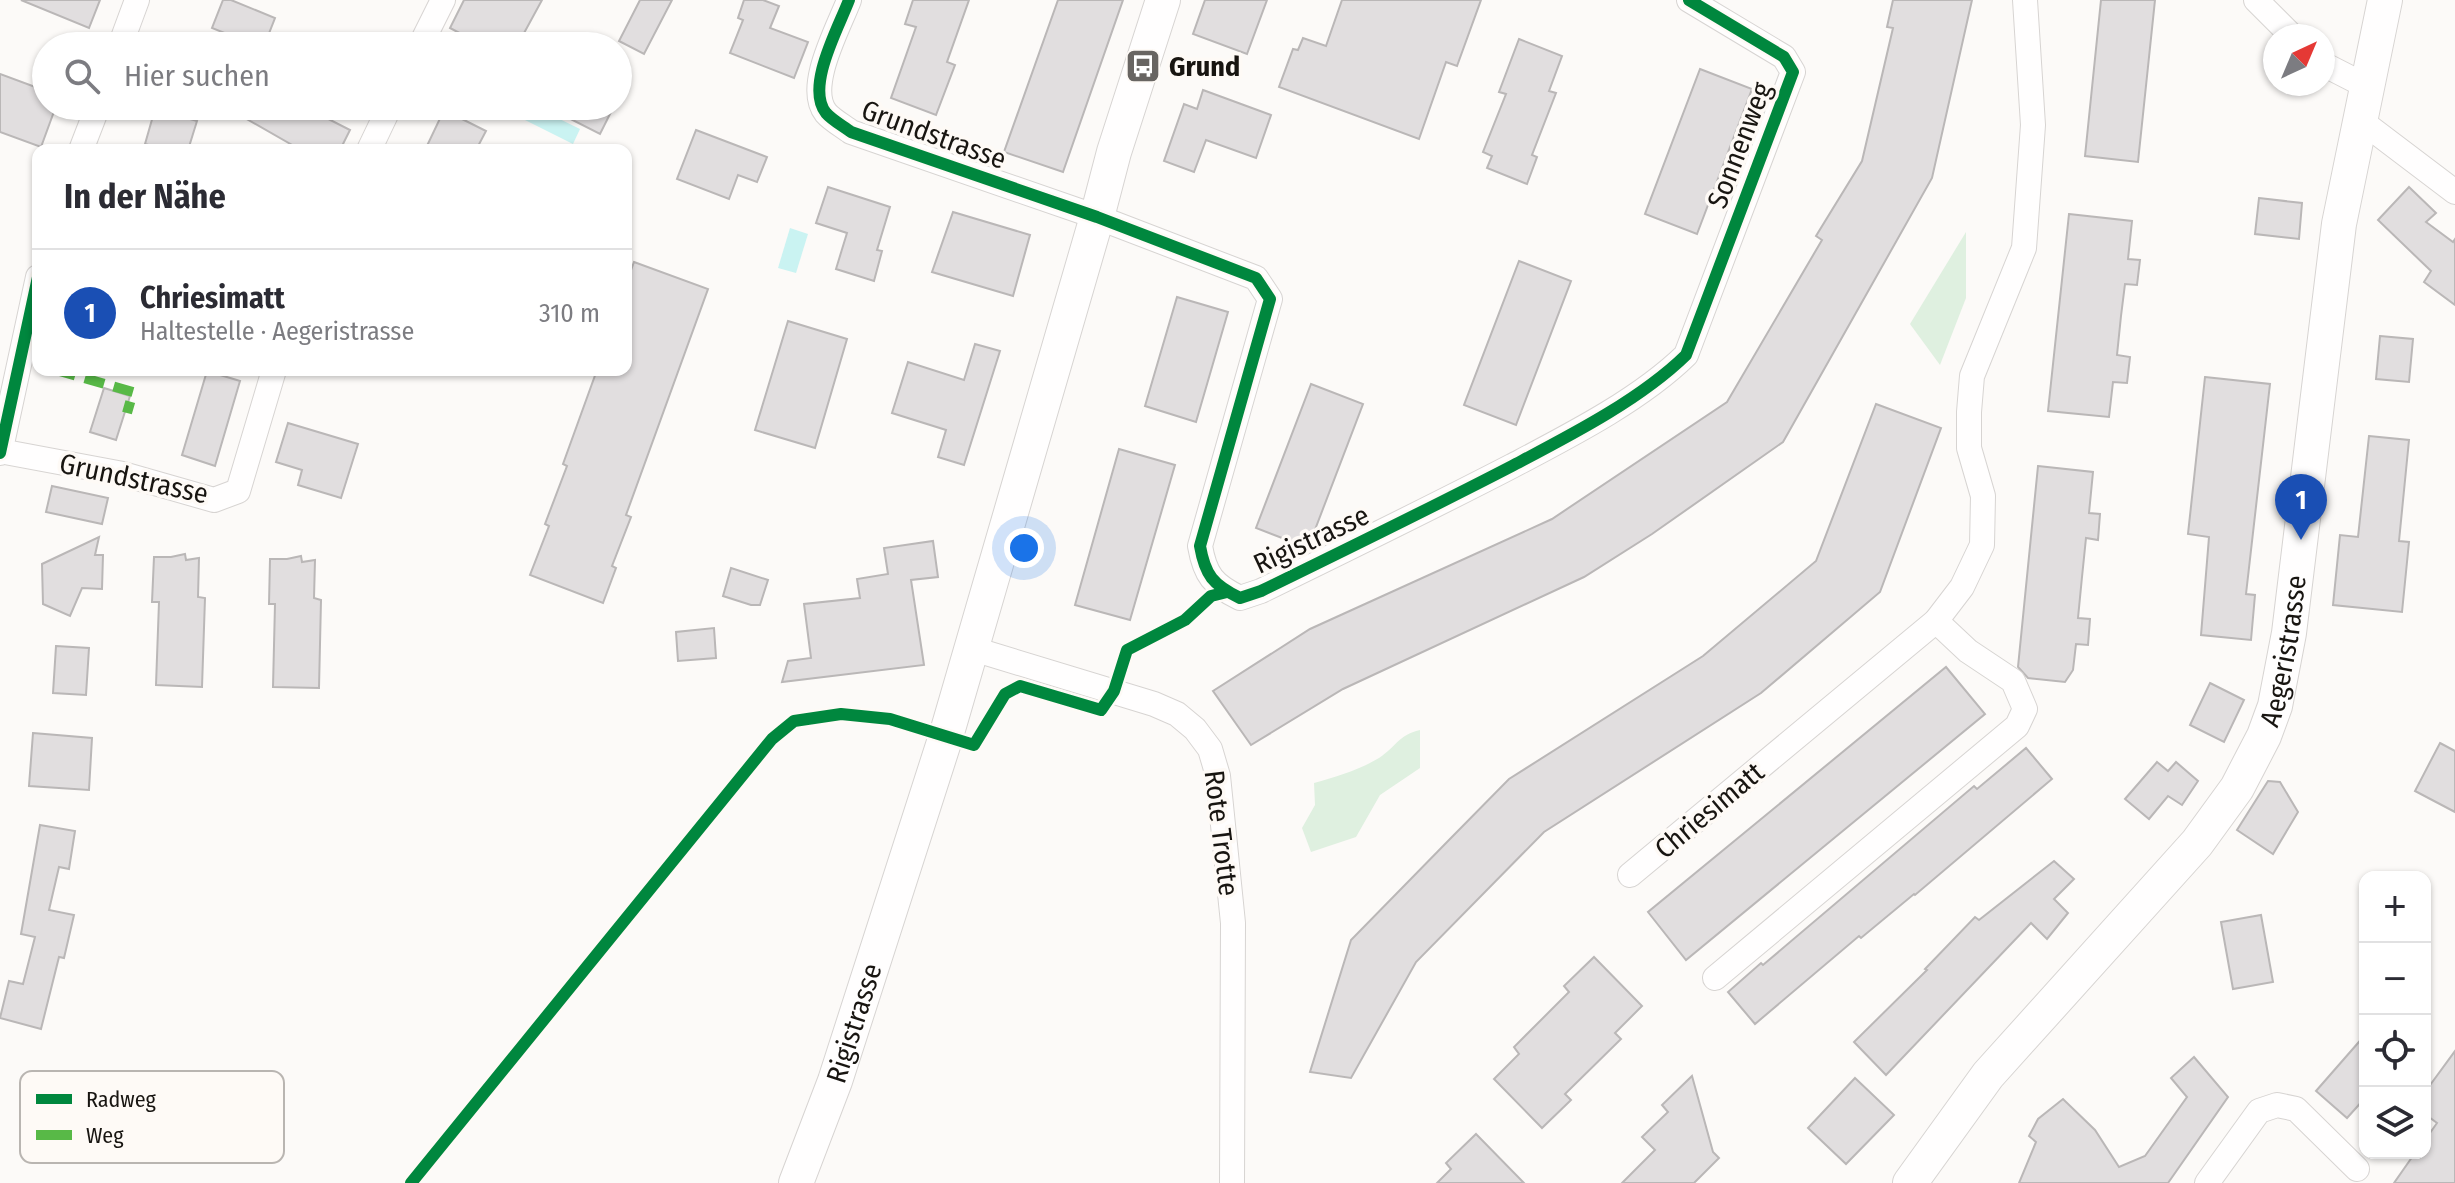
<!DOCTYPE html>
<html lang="de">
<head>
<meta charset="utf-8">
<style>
  body { margin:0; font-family:"Fira Sans Condensed",sans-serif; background:#f7f7f7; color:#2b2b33 }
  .controls { position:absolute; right:24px; bottom:24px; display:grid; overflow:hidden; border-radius:16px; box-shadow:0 2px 6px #0004 }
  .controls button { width:72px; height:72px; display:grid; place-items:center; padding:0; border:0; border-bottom:2px solid #e1e1e2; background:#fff; color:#2b2b33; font:40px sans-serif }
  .compass { position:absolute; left:2263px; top:24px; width:72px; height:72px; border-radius:50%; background:#fff; box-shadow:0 2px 6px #0004; rotate:44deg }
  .you { position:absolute; left:1024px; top:548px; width:28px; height:28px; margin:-20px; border:6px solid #fff; border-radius:50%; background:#1a73e8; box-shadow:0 0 0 12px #1a73e833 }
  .badge { display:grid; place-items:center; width:52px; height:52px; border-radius:50%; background:#ea580c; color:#fff; font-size:26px; font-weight:700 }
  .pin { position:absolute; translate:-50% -66px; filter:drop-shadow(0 2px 4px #0008) }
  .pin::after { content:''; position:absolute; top:42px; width:28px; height:24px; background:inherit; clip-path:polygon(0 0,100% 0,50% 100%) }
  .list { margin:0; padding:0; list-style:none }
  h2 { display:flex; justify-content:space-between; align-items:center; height:104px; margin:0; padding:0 32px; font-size:34px }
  h2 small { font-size:26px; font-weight:400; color:#7c7c81 }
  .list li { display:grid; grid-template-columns:52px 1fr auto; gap:24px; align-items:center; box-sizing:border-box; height:128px; padding:0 32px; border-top:2px solid #e1e1e2 }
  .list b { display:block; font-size:30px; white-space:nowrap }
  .list p { margin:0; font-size:26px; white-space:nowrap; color:#7c7c81 }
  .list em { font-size:26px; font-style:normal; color:#7c7c81 }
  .icon { flex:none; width:44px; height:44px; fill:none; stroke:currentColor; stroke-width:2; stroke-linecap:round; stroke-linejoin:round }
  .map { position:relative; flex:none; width:2455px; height:1183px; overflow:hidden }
  .search { position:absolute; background:#fff; box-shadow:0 2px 6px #0004; left:32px; top:32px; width:600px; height:88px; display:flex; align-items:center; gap:20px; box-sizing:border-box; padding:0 28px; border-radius:44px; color:#7c7c81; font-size:30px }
  .panel { position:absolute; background:#fff; box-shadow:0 2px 6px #0004; left:32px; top:144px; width:600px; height:232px; border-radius:16px }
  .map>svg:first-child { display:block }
</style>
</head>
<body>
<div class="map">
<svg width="2455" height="1183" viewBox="0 0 2455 1183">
  <rect width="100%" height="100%" fill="#fcfaf8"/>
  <g fill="#dff0e0">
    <polygon points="1966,232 1966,298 1940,365 1910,324"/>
    <path d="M1420 730V768L1380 795 1356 837 1311 852 1302 828 1315 805 1314 783C1336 777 1359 770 1379 758 1396 747 1398 735 1420 730Z"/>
  </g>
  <g fill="#caf3f2">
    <polygon points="519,106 533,106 580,129 573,144 515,115"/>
    <polygon points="790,228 808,234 796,273 778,268"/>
  </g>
  <g fill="#e1dedf" stroke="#bab7b7" stroke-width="2">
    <polygon points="21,0 100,0 89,28"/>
    <polygon points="223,0 231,0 275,18 264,46 257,46 212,28"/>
    <polygon points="464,0 542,0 517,46 484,46 450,28"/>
    <polygon points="640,0 672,0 644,54 619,41"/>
    <polygon points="744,0 763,0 779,6 770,28 808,42 794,78 730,53 743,20 738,18"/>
    <polygon points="913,0 969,0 947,62 955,65 936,115 891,98 916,27 905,24"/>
    <polygon points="1058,0 1123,0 1063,172 1004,152"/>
    <polygon points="1205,0 1267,0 1247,54 1193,34"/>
    <polygon points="1342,0 1481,0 1457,66 1446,62 1419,139 1279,87 1293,49 1298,50 1303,38 1326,46"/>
    <polygon points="1893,0 1972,0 1932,178 1783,442 1652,534 1584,577 1343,689 1251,745 1213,691 1310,629 1552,519 1727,402 1822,240 1816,236 1862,161 1893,28 1887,27"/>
    <polygon points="2101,0 2155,0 2138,162 2085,156"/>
    <polygon points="1519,39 1562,56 1549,91 1556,93 1532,155 1537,157 1527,184 1487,168 1492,156 1483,152 1506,94 1499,92"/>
    <polygon points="1700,69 1752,89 1697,234 1645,214"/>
    <polygon points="0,74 46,91 46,106 56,106 41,147 0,132"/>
    <polygon points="1203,90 1271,115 1256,158 1206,140 1194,172 1164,161 1184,104 1197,109"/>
    <polygon points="224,106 303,106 350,130 340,150 301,150"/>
    <polygon points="545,106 614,106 600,134"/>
    <polygon points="155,109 197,121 188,150 166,150 145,144"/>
    <polygon points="444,110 486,131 476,150 425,150"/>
    <polygon points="696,130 767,157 757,182 738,175 729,199 677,179"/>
    <polygon points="828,187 890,207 877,250 882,251 874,281 836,269 847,233 816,223"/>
    <polygon points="2409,187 2436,213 2426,222 2453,242 2455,239 2455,305 2424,282 2431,271 2378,220"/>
    <polygon points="2259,198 2302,203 2299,239 2255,234"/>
    <polygon points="953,212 1030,235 1013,296 932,272"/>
    <polygon points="2069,214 2132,221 2128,259 2140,260 2137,285 2125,284 2121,316 2117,355 2130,357 2127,383 2113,382 2109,417 2048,411"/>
    <polygon points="1519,261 1571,281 1516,425 1464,405"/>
    <polygon points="634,262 708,289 626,515 631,517 612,566 616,568 603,603 530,575 549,526 545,524 567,466 563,464 597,370 626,370 626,284"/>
    <polygon points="1177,297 1228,312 1196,422 1145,406"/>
    <polygon points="788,321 847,339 815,448 755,430"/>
    <polygon points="2380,336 2413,339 2409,382 2376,379"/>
    <polygon points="975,344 1000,351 964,465 938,457 946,430 892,413 908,362 964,380"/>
    <polygon points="207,371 240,381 215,466 182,455"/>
    <polygon points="2205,377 2270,384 2246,594 2255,595 2251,640 2201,635 2209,537 2188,534"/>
    <polygon points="1311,384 1363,404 1308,548 1256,528"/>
    <polygon points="104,388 130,396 116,440 90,432"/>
    <polygon points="1876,404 1941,428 1880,592 1761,693 1544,832 1416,962 1351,1078 1310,1072 1351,940 1448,841 1509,779 1703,656 1816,561"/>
    <polygon points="288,423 358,444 341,498 298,485 302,470 276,462"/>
    <polygon points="2369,436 2409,440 2399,541 2409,542 2402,612 2333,605 2340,535 2358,537"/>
    <polygon points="1119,449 1175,465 1130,620 1075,605"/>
    <polygon points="2038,466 2093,472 2089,513 2100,514 2098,540 2086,538 2082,577 2078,618 2090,619 2088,645 2076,644 2073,670 2065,682 2028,678 2018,667"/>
    <polygon points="52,486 108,498 102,524 46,512"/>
    <polygon points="99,537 95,555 103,555 102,589 82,588 70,616 43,604 42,564"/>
    <polygon points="933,541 938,577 911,580 924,665 782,682 788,661 811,658 804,604 860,598 857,579 888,574 884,548"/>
    <polygon points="185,554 186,560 199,558 198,597 205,598 202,687 156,685 159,602 152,602 154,557 171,557"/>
    <polygon points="301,556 302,562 315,560 314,598 321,600 319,688 273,687 275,604 269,604 270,559 287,559"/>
    <polygon points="731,568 768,580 760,605 751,605 723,596"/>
    <polygon points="714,628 716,658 678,661 676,632"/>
    <polygon points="56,646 89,648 86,695 53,693"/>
    <polygon points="1946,667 1985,714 1686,960 1648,912"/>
    <polygon points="2210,683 2244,700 2224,742 2190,725"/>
    <polygon points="33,733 92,738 89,790 29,786"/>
    <polygon points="2440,743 2455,751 2455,812 2415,791"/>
    <polygon points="2026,748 2052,779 1915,895 1914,894 1861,938 1859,936 1755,1024 1728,992 1761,963 1763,965 1974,786 1977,789"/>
    <polygon points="2157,762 2168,771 2176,762 2198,781 2182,805 2168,796 2149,819 2125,799"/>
    <polygon points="2268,781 2280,782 2298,812 2273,854 2237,830"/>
    <polygon points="40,825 75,831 69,869 59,867 49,910 74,915 64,958 59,957 41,1029 0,1018 9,981 23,984 35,937 21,934"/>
    <polygon points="2054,861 2074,879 2054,899 2068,913 2047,939 2031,923 1886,1075 1854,1042 1927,970 1925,969 1975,917 1979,920"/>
    <polygon points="2261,915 2273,982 2233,989 2221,922"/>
    <polygon points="1594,957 1642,1006 1615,1033 1621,1039 1565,1094 1571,1100 1542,1128 1494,1079 1519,1054 1514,1047 1569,992 1564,986"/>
    <polygon points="2365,1035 2365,1098 2347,1118 2316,1091"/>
    <polygon points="2455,1051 2455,1183 2394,1183 2415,1153 2425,1153 2425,1140 2437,1123 2425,1114 2425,1092"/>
    <polygon points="2194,1057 2228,1097 2168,1183 2019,1183 2036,1142 2029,1136 2038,1119 2063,1099 2095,1130 2119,1167 2145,1156 2187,1097 2171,1078"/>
    <polygon points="1692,1076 1713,1152 1719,1158 1694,1183 1622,1183 1655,1150 1642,1137 1668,1112 1662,1105"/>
    <polygon points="1855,1078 1894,1115 1846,1164 1808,1128"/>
    <polygon points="1476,1134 1524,1183 1437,1183 1451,1169 1446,1163"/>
  </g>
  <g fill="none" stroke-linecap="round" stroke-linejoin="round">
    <g stroke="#d7d4d2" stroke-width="26">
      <g id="street">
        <path d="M849 0C839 27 805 87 826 113 832 120 843 126 851 132L1097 217 1256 278 1270 299 1200 546C1205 575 1213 585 1240 598L1261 591C1345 550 1429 509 1512 466 1569 436 1640 400 1686 355L1793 72 1784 57 1689 0"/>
        <polyline points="2256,0 2292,36"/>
        <polyline points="120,46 137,0"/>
        <polyline points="420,46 443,0"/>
        <polyline points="2323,64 2366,86"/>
        <polyline points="2360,120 2455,192"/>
        <polyline points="81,150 98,106"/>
        <polyline points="369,150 390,106"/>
        <polyline points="0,451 123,474 214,500 238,491 274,370"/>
        <polyline points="0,453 38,277"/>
        <polyline points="970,648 1154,704 1177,714 1195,729 1210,749 1218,776 1233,923 1232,1183"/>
        <polyline points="1630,875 1936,621 1962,587 1982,545 1983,496 1969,448 1969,412 1972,376 2024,248 2033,125 2025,0"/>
        <polyline points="1715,978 2017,726 2025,709 2013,681 1968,651 1936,621"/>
        <polyline points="2207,1183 2259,1111 2277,1105 2296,1109 2357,1169"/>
      </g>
    </g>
    <g stroke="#d7d4d2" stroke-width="36">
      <g id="secondary">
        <path id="s1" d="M796 1183 835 1081 946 736 1097 217 1114 152 1163 0"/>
        <path id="s2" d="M1910 1183 1988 1075 2197 843 2237 788 2264 736 2275 706 2289 633 2339 224 2385 0"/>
      </g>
    </g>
    <use href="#street" stroke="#fffefe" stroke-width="24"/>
    <use href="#secondary" stroke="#fffefe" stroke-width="34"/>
    <polyline stroke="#58b947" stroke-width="10" stroke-dasharray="20 10" stroke-linecap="butt" points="56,370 133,392 127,413"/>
    <g stroke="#fefaf6" stroke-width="17">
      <g id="cycleway">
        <path d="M849 0C839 27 805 87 826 113 832 120 843 126 851 132L1097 217 1256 278 1270 299 1200 546C1205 575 1213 585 1240 598L1261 591C1345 550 1429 509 1512 466 1569 436 1640 400 1686 355L1793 72 1784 57 1689 0"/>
        <polyline points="0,453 38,277"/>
        <polyline points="411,1183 772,739 794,721 841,714 890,719 974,745 1005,694 1020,686 1101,710 1114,691 1127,650 1185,620 1211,596 1227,592"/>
      </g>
    </g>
    <use href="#cycleway" stroke="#00873e" stroke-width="12"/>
  </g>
  <defs>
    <g id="bus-square" transform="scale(1.8)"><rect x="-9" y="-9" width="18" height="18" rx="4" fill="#686562" stroke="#fefaf6"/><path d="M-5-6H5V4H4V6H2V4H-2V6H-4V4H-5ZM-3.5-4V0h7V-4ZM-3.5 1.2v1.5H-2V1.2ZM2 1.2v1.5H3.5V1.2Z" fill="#fff"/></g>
  </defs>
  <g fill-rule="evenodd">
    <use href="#bus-square" x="1143" y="66"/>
  </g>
  <g text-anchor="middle" stroke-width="7" stroke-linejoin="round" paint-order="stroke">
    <g font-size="28" font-weight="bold" fill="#181511" stroke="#fefaf6" text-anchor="start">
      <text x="1169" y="76">Grund</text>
    </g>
    <g font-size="28" fill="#181511" stroke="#fefaf6">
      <text transform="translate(934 134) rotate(20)" y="10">Grundstrasse</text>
      <text transform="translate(1739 145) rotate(-69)" y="10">Sonnenweg</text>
      <text transform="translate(134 478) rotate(12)" y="10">Grundstrasse</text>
      <text transform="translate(1311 539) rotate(-25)" y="10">Rigistrasse</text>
      <text dy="10" stroke="none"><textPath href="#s2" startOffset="660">Aegeristrasse</textPath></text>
      <text transform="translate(1709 810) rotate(-40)" y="10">Chriesimatt</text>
      <text transform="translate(1222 833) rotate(83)" y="10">Rote Trotte</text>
      <text dy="10" stroke="none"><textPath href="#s1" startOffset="170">Rigistrasse</textPath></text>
    </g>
  </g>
  <rect x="20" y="1071" width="264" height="92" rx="12" fill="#fefaf6" stroke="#b9b5b1" stroke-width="2"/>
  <rect x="36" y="1094" width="36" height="10" fill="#00873e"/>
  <rect x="36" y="1130" width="36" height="10" fill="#58b947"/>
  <g font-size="22" fill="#181511">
    <text x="86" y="1107">Radweg</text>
    <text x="86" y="1143">Weg</text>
  </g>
</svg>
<div class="controls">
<button>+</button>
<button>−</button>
<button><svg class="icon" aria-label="locate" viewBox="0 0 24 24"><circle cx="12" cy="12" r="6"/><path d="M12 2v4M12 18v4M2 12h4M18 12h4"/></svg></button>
<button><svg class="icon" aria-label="layers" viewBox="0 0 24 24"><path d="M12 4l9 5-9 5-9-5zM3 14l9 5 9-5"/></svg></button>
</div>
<svg class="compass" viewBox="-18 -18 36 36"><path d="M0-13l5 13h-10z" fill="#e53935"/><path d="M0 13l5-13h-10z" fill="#7c7c81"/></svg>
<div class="you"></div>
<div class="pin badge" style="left:2301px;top:540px;background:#1a4fb4">1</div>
<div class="search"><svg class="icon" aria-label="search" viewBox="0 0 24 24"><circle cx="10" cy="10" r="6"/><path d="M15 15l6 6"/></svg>Hier suchen</div>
<section class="panel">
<h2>In der Nähe<small></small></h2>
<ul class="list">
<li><span class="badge" style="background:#1a4fb4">1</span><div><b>Chriesimatt</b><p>Haltestelle · Aegeristrasse</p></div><em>310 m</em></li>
</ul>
</section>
</div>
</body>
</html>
